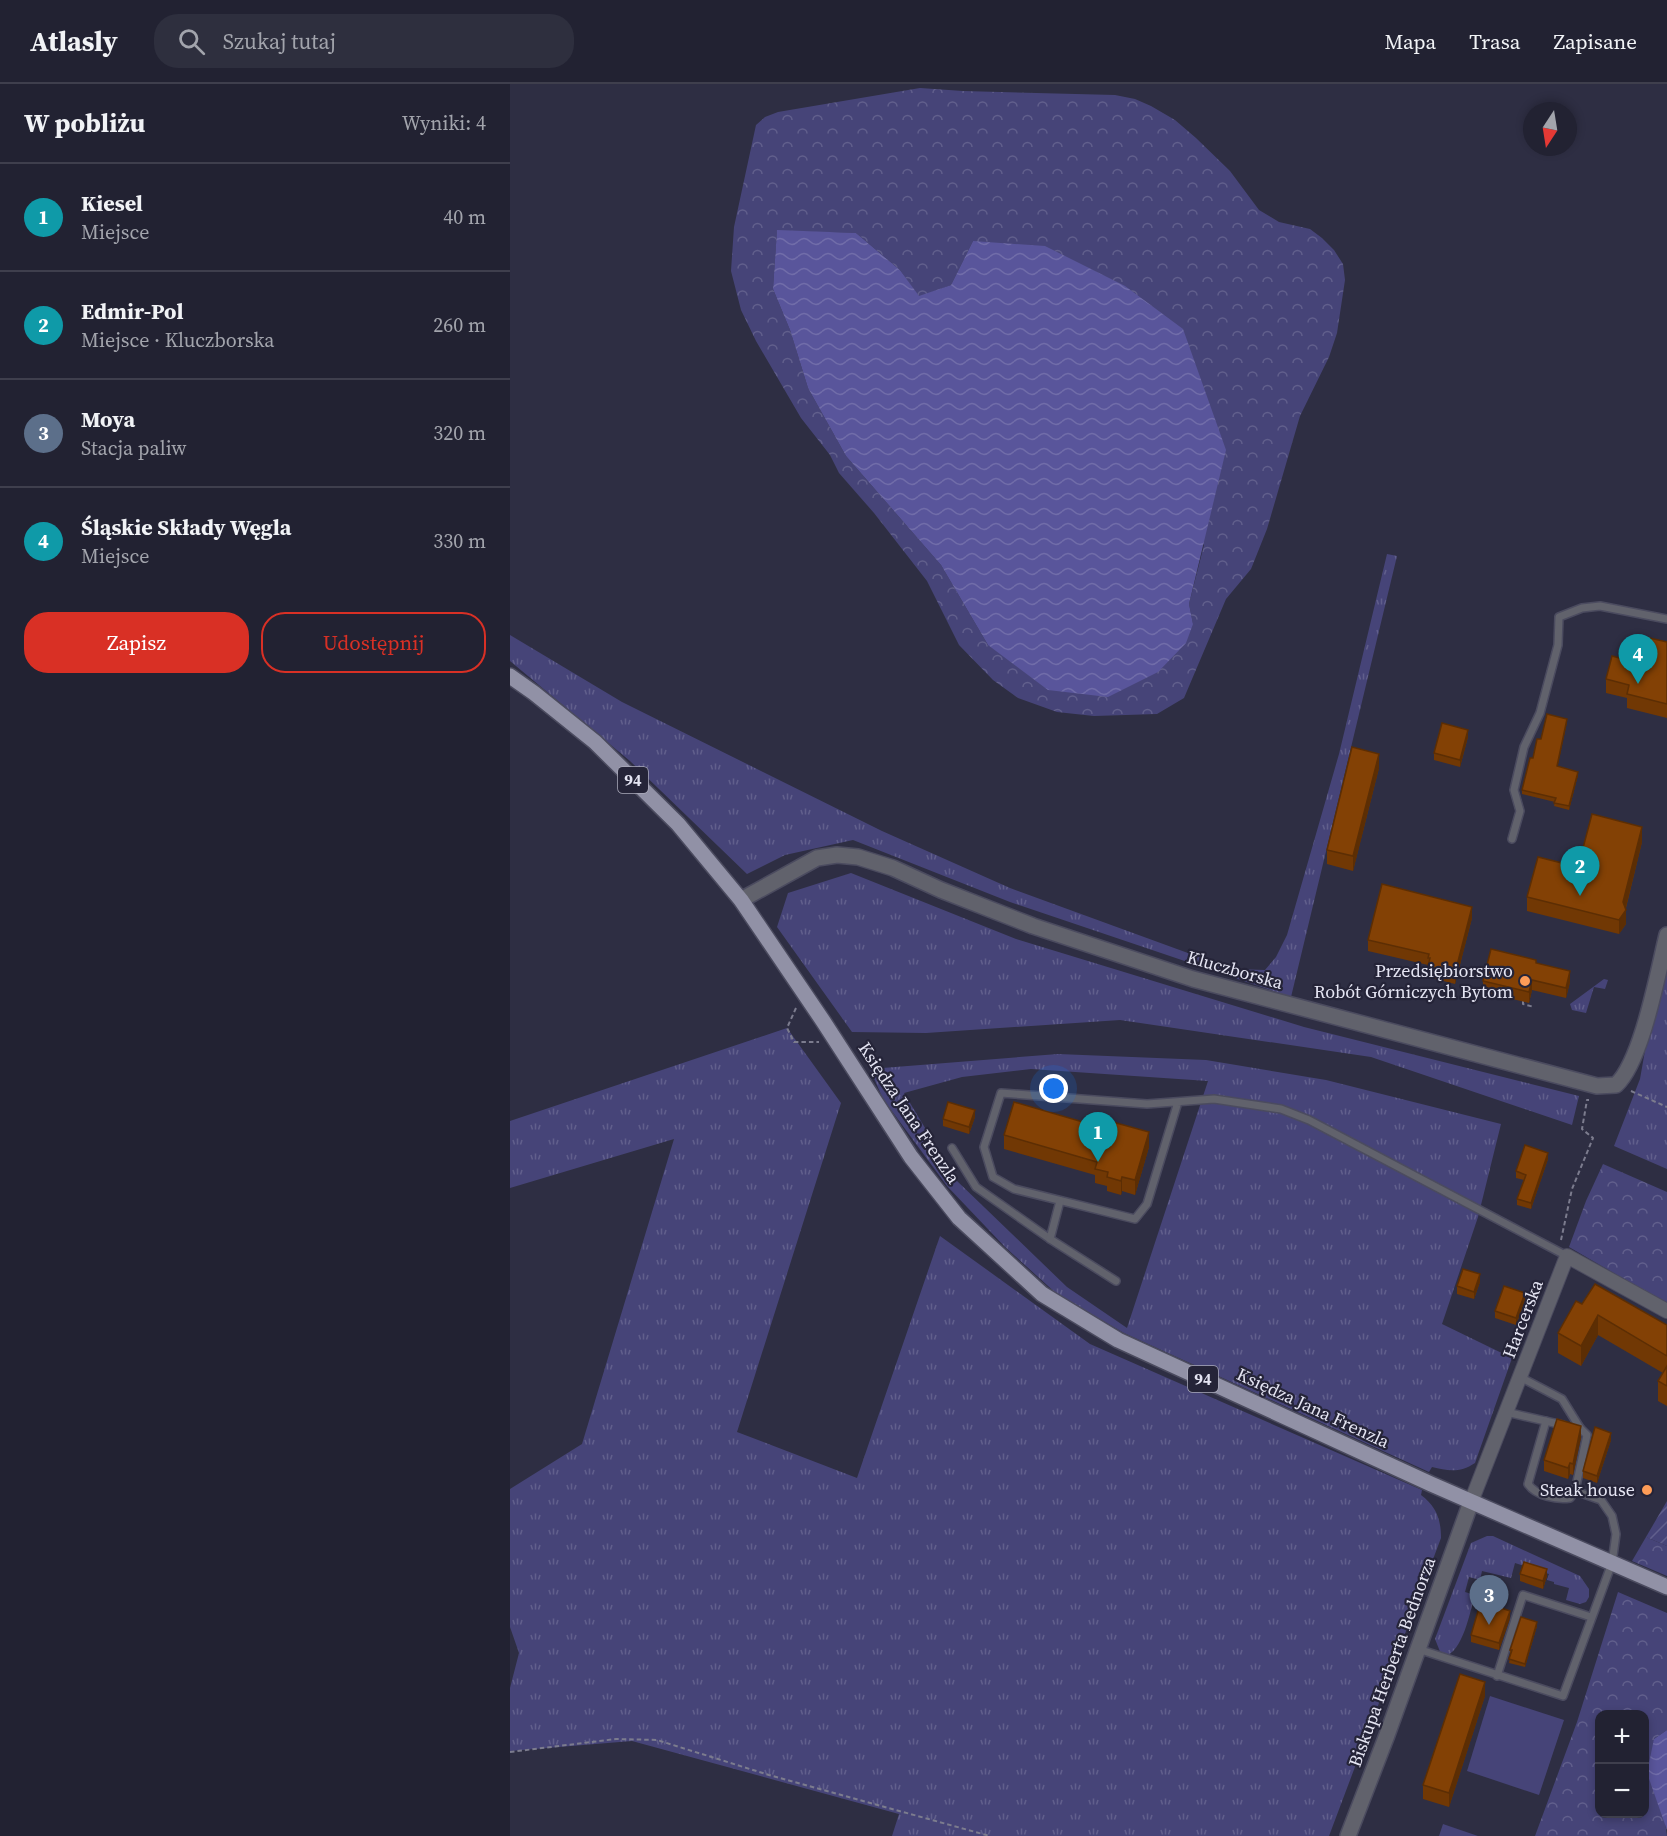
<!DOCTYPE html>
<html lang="pl">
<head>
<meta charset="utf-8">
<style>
  body { margin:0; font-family:"Source Serif 4",serif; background:#2e2f3e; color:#f1f3f6 }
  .controls { position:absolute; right:18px; bottom:18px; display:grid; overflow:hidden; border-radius:12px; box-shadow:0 3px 9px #0003 }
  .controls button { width:54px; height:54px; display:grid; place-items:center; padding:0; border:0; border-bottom:2px solid #3f3f4d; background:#222232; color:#f1f3f6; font:30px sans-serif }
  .compass { position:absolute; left:1013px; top:18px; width:54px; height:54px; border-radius:50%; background:#222232; box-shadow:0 3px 9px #0003; rotate:192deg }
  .you { position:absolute; left:544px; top:1005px; width:21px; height:21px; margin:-15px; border:4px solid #fff; border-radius:50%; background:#1a73e8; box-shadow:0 0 0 9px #1a73e833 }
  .badge { display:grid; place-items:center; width:39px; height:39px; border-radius:50%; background:#d93025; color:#fff; font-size:20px; font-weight:700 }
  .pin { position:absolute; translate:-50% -50px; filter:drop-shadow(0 2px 3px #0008) }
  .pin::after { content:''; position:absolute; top:32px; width:21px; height:18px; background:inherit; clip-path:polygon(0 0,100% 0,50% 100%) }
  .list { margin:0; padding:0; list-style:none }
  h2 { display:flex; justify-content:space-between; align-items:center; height:78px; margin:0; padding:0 24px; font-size:26px }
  h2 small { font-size:20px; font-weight:400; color:#a2a4ac }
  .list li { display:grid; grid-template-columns:39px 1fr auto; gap:18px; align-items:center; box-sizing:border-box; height:108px; padding:0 24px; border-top:2px solid #3f3f4d }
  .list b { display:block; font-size:22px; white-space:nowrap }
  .list p { margin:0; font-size:20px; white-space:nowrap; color:#a2a4ac }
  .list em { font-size:20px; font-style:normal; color:#a2a4ac }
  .actions { display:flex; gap:12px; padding:18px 24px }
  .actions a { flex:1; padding:14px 0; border:2px solid #d93025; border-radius:24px; text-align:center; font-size:21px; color:#d93025 }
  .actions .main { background:#d93025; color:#fff }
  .icon { flex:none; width:33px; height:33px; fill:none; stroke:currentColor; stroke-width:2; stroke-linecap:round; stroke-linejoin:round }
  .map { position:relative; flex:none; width:1157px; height:1752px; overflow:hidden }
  header { display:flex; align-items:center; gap:36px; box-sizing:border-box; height:84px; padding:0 30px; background:#222232; border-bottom:2px solid #3f3f4d }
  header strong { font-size:28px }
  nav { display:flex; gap:33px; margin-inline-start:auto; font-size:21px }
  .search { width:420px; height:54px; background:#2e2f3e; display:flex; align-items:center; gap:15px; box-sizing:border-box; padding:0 21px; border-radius:24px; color:#a2a4ac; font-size:22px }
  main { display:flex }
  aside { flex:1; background:#222232 }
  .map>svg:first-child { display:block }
</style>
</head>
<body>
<header>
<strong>Atlasly</strong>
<div class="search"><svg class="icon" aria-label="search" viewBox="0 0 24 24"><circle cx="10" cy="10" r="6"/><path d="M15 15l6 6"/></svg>Szukaj tutaj</div>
<nav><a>Mapa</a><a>Trasa</a><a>Zapisane</a></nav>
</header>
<main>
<aside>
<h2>W pobliżu<small>Wyniki: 4</small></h2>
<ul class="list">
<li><span class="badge" style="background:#0f9aa8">1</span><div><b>Kiesel</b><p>Miejsce</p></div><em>40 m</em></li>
<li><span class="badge" style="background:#0f9aa8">2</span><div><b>Edmir-Pol</b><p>Miejsce · Kluczborska</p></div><em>260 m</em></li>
<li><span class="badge" style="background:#5c6f8a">3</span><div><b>Moya</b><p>Stacja paliw</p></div><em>320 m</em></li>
<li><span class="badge" style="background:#0f9aa8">4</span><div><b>Śląskie Składy Węgla</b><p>Miejsce</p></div><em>330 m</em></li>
</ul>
<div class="actions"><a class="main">Zapisz</a><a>Udostępnij</a></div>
</aside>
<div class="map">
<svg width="1157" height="1752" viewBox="0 0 1157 1752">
  <defs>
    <pattern id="grass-tufts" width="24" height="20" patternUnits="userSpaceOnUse" patternTransform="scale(1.5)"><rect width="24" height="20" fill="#464478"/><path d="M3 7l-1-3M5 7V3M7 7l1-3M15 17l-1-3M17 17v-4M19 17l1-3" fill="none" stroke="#615f8c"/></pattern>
    <pattern id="forest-crowns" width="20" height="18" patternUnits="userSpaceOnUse" patternTransform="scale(1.5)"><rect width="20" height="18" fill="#464478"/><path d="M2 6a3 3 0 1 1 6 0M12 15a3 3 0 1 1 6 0" fill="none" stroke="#615f8c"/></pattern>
    <pattern id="garden-furrows" width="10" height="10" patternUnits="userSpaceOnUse" patternTransform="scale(1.5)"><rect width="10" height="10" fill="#464478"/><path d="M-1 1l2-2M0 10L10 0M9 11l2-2" fill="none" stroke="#615f8c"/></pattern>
    <pattern id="water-waves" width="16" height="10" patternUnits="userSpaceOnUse" patternTransform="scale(1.5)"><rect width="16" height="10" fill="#59559b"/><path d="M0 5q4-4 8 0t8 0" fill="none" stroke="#716da9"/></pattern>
  </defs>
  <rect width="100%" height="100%" fill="#2e2e43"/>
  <g fill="url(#grass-tufts)" fill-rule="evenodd">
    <polygon points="877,470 887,472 781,913 500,818 343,756 275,771 237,790 120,677 0,577 0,551 112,618 372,747 500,804 708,880 723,885 755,886 766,873 777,851 829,670"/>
    <polygon points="341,789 506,855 794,943 1069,1012 1062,1041 861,973 610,936 416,949 342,948 267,843 278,809"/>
    <polygon points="1157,879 1157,1085 1104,1062 1130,995 1136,961"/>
    <polygon points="1094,895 1098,896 1095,905 1084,903 1076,929 1062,926 1060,920"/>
    <path d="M277 944 331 1019 227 1348 347 1394 430 1152 580 1260 912 1406 911 1411C926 1422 931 1435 931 1454L819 1752H382L389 1730 122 1657 0 1667V1604L9 1569 0 1543V1405L72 1360 164 1055 0 1104V1037Z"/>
    <path d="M548 970 696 976 816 996 991 1040 968 1133 932 1240 1002 1274 965 1379C950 1389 938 1387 922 1383L919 1388 614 1249 548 1211 495 1163 437 1102 373 1015 360 985ZM521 985 698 997 617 1244 557 1203 447 1097 394 1009 452 993Z"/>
    <path d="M977 1452H983L1070 1492 1079 1505V1513L1076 1518 1070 1520 1056 1516 1059 1504 1044 1500V1498L1037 1496 1039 1490 1005 1479 1001 1494 972 1487 970 1496 959 1493 955 1508 965 1511C960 1527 953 1569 934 1572L931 1570 925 1555 961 1459Z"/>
  </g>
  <g fill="url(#forest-crowns)" fill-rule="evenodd">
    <path d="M410 4 453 7 605 11 625 15 641 22 665 36 686 54 720 87 749 126 769 138 800 145 812 154 824 166 833 180 835 196 827 249 819 273 790 332 757 445 741 485 716 515 674 614 647 630 584 632 547 628 508 614 483 596 449 561 417 497 364 429 329 389 320 371 291 334 246 257 231 226 221 187 224 143 246 41 255 33 268 28ZM267 147 346 149 390 186 409 213 441 201 463 157 694 461 679 520 683 540 478 561 431 481 336 372 298 304 280 246 263 205Z"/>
    <polygon points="1093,1080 1157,1108 1157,1220 1059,1163 1076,1117"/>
    <polygon points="1136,1453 1157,1462 1157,1492 1122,1477"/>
    <path d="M1108 1508 1157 1529V1646L1144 1655 1157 1752H1025L1067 1638ZM1090 1630H1134V1730H1090Z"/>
  </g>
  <g fill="#464478">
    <polygon points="980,1612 1054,1636 1029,1711 957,1687"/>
    <polygon points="933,1740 968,1752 929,1752"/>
  </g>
  <polygon fill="url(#garden-furrows)" points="1157,1417 1157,1462 1136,1453"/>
  <g fill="url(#water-waves)">
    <polygon points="267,146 346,149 390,186 409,212 441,201 463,157 535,162 615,202 673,245 716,366 679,520 683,540 676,559 648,588 598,613 538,606 478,561 431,481 336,372 298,304 280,246 263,205"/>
    <polygon points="1157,1646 1157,1746 1137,1689 1144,1655"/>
  </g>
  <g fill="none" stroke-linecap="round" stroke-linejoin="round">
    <g stroke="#4b4b5f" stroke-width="10">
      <g id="service">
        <polyline points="1002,755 1010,727 1004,706 1014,663 1030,629 1048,561 1049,533 1072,524 1090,522 1157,535"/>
        <polyline points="668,1018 637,1120 625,1135 504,1105 483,1093 474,1063 491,1009 637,1020 704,1015 771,1025 799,1036 1057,1172"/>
        <polyline points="442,1064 466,1103 540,1155 606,1197"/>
        <polyline points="540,1155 550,1117"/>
        <polyline points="1010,1293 1052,1315 1070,1344"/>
        <polyline points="996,1328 1053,1341"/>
        <path d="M1036 1337 1018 1400C1026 1412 1047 1416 1060 1414L1065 1407"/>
        <polyline points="908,1565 1053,1612 1102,1479 1106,1450 1102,1432 1091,1416 1065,1407 1077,1351 1070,1344 1064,1343"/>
        <polyline points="987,1592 1013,1511 1081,1533"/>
      </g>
    </g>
    <g stroke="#4b4b5f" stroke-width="16">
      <polyline id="minor" points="961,1418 1057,1172 1157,1227"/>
    </g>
    <g stroke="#4b4b5f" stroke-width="18">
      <g id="tertiary">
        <path d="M231 816 307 774 327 771 348 773 383 784 431 806 523 842 683 895 1087 1002 1106 1001C1132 977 1148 888 1157 851"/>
        <polyline points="838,1752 877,1651 961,1418"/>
      </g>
    </g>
    <g stroke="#4b4b5f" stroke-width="18">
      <polyline id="primary" points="0,592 24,609 85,658 168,740 231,816 313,937 401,1073 449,1134 532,1210 608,1256 921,1400 1157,1503"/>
    </g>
    <g stroke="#7c7c8e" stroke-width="2" stroke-dasharray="4.5 3" stroke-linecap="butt">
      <polyline points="1013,917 1013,920 1024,923"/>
      <polyline points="286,924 277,944 284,958 309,958"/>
      <polyline points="1121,1007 1157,1023"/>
      <polyline points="1051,1156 1062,1105 1083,1054 1072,1045 1077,1016 1079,1016"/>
      <polyline points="0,1668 106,1655 147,1656 259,1691 480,1752"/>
    </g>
    <use href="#service" stroke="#61626c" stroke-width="7"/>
    <use href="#minor" stroke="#61626c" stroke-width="14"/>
    <use href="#tertiary" stroke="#61626c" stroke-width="15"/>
    <use href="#primary" stroke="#9191a6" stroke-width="15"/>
  </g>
  <g fill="#713804">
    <polygon points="1157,558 1157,634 1117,624 1117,614 1096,609 1096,595 1121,577"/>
    <polygon points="1057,638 1047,682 1068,691 1059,726 1044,722 1045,718 1012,710 1012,706 1031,655"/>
    <polygon points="958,653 950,683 924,676 924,669"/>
    <polygon points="869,684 843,787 817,780 817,766"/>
    <polygon points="1132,758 1116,824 1116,840 1109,850 1017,827 1017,813 1068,783"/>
    <polygon points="962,834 945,900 918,893 918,881 858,867 858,856"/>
    <polygon points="1026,879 1060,898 1056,914 1022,906 1019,919 973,908 973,897"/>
    <polygon points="465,1033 459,1050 433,1042 433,1035"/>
    <polygon points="494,1051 639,1063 625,1111 612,1107 611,1111 597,1107 597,1102 585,1099 585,1091 494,1065"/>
    <polygon points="1038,1075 1021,1125 1007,1121 1007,1115 1014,1096 1006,1094 1006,1087"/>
    <polygon points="970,1198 964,1215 947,1210 947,1202"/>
    <polygon points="1015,1216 1006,1241 985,1234 985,1227"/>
    <polygon points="1072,1220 1157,1241 1157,1322 1148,1317 1148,1297 1153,1289 1088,1251 1071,1282 1048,1269 1048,1249"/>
    <polygon points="1071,1353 1063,1391 1060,1390 1058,1395 1034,1387 1034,1376"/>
    <polygon points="1101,1356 1087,1399 1073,1394 1073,1387"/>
    <polygon points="1010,1490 1037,1492 1033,1505 1010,1497"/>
    <polygon points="1000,1534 989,1566 961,1558 961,1551"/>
    <polygon points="1027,1542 1015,1583 999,1579 1001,1569 1000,1569 1000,1566"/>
    <polygon points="975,1612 939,1723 913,1715 913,1701"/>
  </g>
  <g fill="#5c2e04">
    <polygon points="1057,635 1057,638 1047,686 1047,682"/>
    <polygon points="958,646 958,653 950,683 950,676"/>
    <polygon points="869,670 869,684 843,787 843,772"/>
    <polygon points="1068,688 1068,691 1059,726 1059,722"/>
    <polygon points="1132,743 1132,758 1115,827 1116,826 1116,840 1109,850 1109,836"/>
    <polygon points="962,823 962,834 945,900 945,889"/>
    <polygon points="1060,887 1060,898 1056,914 1056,904"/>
    <polygon points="1022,896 1022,906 1019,919 1019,908"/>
    <polygon points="465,1026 465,1033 459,1050 459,1043"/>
    <polygon points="639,1048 639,1063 625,1111 625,1096"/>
    <polygon points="1038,1069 1038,1075 1021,1125 1021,1119"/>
    <polygon points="612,1093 612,1107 611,1111 611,1097"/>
    <polygon points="970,1190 970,1198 964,1215 964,1208"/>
    <polygon points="1015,1209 1015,1216 1006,1241 1006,1234"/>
    <polygon points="1088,1231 1088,1251 1071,1282 1071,1262"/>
    <polygon points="1071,1342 1071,1353 1063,1391 1063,1380"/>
    <polygon points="1101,1349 1101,1356 1087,1399 1087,1392"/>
    <polygon points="1060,1379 1060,1390 1058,1395 1058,1384"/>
    <polygon points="1037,1485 1037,1492 1033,1505 1033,1497"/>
    <polygon points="1000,1527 1000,1534 989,1566 989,1559"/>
    <polygon points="1027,1538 1027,1542 1015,1583 1015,1580"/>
    <polygon points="975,1598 975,1612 939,1723 939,1709"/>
  </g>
  <g fill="#834105" stroke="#5c2e04" stroke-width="1.5">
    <polygon points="1127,551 1157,558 1157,620 1117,610 1119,601 1096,595 1102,572 1121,577"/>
    <polygon points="1037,630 1057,635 1047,682 1068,688 1059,722 1044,719 1046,714 1012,706 1020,674 1023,674 1027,655 1031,655"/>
    <polygon points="932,639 958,646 950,676 924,669"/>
    <polygon points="842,663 869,670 843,772 817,766"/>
    <polygon points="1082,730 1132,743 1113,818 1116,826 1109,836 1017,813 1028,773 1068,783"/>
    <polygon points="872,800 962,823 945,889 918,882 920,874 918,874 919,870 858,856"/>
    <polygon points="981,865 1026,876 1026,879 1060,887 1056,904 1022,896 1019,908 973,897"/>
    <polygon points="438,1018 465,1026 459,1043 433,1035"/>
    <polygon points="504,1018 597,1045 599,1037 639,1048 625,1096 612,1093 611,1097 597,1093 598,1088 585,1085 587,1078 494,1051"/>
    <polygon points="1015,1061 1038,1069 1021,1119 1007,1115 1016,1091 1006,1087"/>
    <polygon points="953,1185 970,1190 964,1208 947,1202"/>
    <polygon points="1085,1200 1157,1241 1157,1272 1088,1231 1071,1262 1048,1249 1066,1217 1072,1220"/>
    <polygon points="994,1202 1015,1209 1006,1234 985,1227"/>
    <polygon points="1157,1282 1157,1302 1148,1297"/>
    <polygon points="1047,1335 1071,1342 1063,1380 1060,1379 1058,1384 1034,1376"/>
    <polygon points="1085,1343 1101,1349 1087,1392 1073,1387"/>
    <polygon points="1014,1478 1037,1485 1033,1497 1010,1490"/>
    <polygon points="971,1517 1000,1527 989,1559 961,1551"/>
    <polygon points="1011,1533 1027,1538 1015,1580 999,1575 1002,1566 1000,1566"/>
    <polygon points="950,1590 975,1598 939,1709 913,1701"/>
  </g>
  <g fill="#fe9c57" stroke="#252438" stroke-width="2">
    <circle cx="1015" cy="897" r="6"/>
    <circle cx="1137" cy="1406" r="6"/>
  </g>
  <g text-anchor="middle" stroke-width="4.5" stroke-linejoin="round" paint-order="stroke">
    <g fill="#252438" stroke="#ababbb" stroke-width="1.5">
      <rect x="108" y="683" width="30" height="26" rx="4.5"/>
      <rect x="678" y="1282" width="30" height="26" rx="4.5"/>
    </g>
    <g font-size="16" font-weight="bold" fill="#e5e5f3">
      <text x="123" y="702">94</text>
      <text x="693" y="1301">94</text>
    </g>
    <g font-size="18" fill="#e5e5f3" stroke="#252438">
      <text transform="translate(725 886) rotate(16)" y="6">Kluczborska</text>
      <text transform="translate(399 1029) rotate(56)" y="6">Księdza Jana Frenzla</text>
      <text transform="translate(1013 1235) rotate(-69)" y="6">Harcerska</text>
      <text transform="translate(803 1324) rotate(25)" y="6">Księdza Jana Frenzla</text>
      <text transform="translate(882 1578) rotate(-70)" y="6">Biskupa Herberta Bednorza</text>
    </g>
    <g font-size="18" fill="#e5e5f3" stroke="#252438" text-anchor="end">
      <text x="1003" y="893">Przedsiębiorstwo<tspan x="1003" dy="21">Robót Górniczych Bytom</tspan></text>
      <text x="1125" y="1412">Steak house</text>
    </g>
  </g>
</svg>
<div class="controls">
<button>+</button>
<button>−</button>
</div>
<svg class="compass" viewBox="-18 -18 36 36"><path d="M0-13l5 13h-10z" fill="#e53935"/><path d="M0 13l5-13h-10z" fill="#a2a4ac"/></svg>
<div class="you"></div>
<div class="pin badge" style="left:588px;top:1078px;background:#0f9aa8">1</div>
<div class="pin badge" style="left:1070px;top:812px;background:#0f9aa8">2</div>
<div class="pin badge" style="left:979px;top:1541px;background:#5c6f8a">3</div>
<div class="pin badge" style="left:1128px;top:600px;background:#0f9aa8">4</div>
</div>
</main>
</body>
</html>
